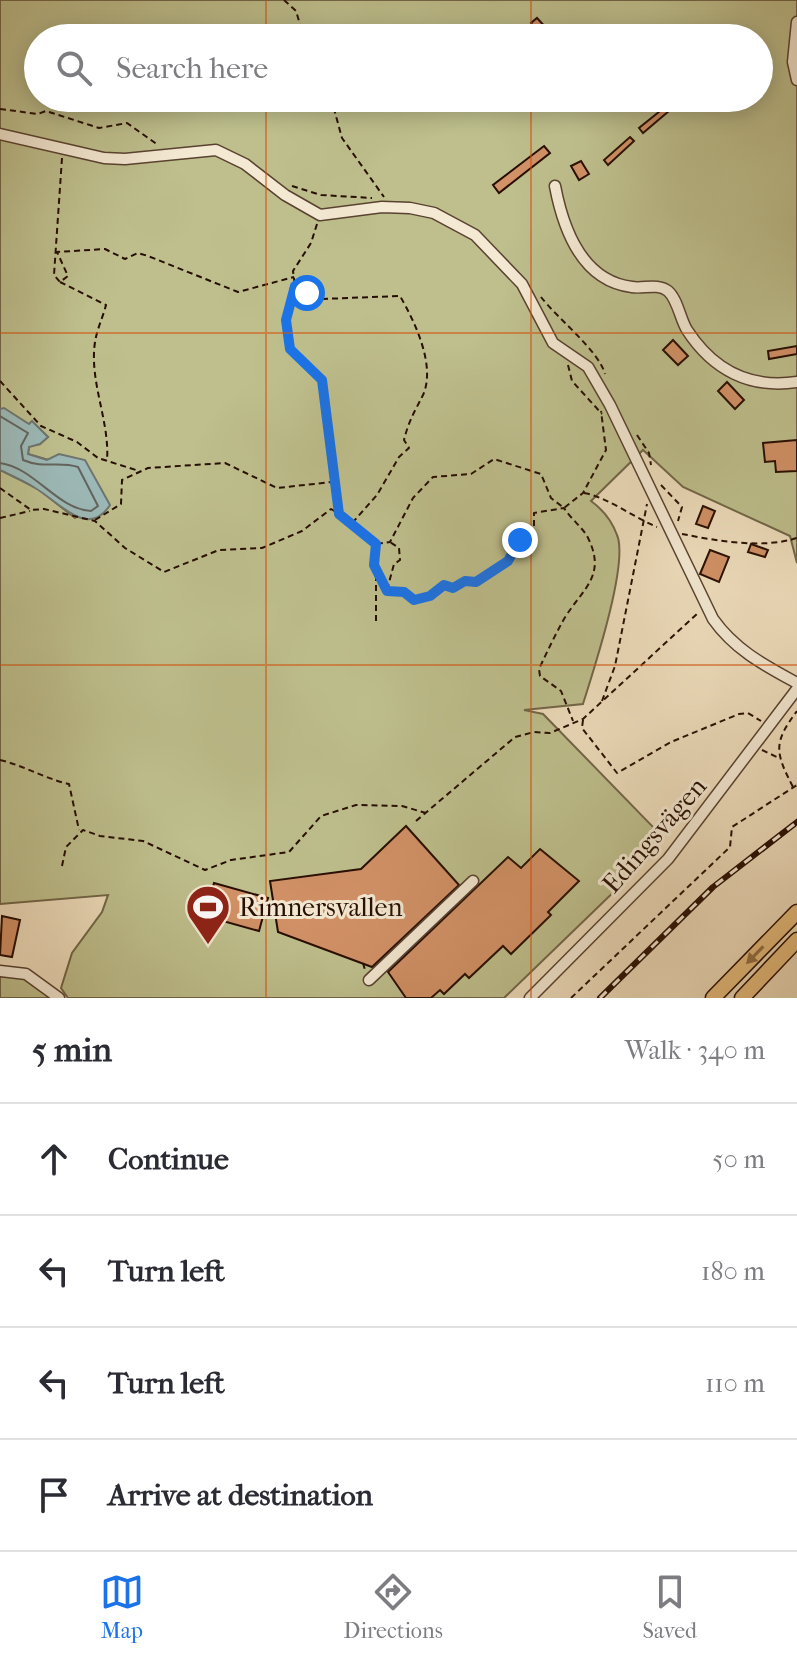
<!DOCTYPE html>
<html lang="en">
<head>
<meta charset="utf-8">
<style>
  body { margin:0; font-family:"IM FELL French Canon",serif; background:#f2f2f3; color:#2b2b33 }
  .stop { position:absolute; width:24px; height:24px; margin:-18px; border:6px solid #1a73e8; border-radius:50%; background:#fff }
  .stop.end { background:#1a73e8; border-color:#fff; box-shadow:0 2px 8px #0008 }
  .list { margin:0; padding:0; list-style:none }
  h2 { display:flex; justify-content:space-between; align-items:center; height:104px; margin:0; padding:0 32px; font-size:34px }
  h2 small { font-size:26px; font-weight:400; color:#7c7c81 }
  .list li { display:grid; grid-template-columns:52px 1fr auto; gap:24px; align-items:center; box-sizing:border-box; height:112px; padding:0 32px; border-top:2px solid #e1e1e2 }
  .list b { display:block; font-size:30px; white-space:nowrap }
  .list em { font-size:26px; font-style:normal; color:#7c7c81 }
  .icon { flex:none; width:44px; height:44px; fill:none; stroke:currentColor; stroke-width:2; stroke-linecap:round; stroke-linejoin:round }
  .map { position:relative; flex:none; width:797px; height:998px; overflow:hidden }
  .search { position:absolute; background:#fff; box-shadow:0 4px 20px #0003; left:24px; right:24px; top:24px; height:88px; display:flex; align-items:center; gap:20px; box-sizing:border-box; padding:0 28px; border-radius:44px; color:#7c7c81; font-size:30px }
  .sheet { height:552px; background:#fff }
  nav { display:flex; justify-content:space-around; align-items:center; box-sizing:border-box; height:112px; border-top:2px solid #e1e1e2; background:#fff; font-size:22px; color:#7c7c81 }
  nav a { display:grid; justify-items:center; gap:4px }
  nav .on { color:#1a73e8 }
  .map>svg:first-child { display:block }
</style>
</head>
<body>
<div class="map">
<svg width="797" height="998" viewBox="0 0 797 998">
  <rect width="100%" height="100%" fill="#eeddbc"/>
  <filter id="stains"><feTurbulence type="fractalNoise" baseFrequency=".0025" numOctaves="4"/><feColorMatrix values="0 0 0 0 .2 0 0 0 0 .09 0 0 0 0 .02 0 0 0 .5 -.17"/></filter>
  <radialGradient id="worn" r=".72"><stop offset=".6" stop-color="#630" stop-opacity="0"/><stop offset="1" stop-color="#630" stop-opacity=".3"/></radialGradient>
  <g fill="#bebf8d" stroke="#726648" stroke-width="2" fill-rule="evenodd">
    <path d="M0 0H797V563L790 536 683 487 643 450 591 501C602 509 612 521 617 535 629 563 593 672 583 704L524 710 543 714 656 830 654 853 504 998H68L61 988 72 953 102 912 108 895 0 904V470L37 488 75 518 102 495 90 472 28 454 29 446 40 444 48 437 32 422 29 425 0 409ZM38 38H759V98H38Z"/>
    <polygon points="0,976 26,978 52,998 0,998"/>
  </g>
  <path fill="#9cbab9" stroke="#6d7570" stroke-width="2" d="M4 408 29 424 32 421 48 437 40 444 29 447 28 454 47 460 59 454 85 460 110 505C88 540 58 501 35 488 24 481 12 476 0 470V409Z"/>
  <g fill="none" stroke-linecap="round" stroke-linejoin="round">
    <path stroke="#62645e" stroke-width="2" d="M0 416 28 433 21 446 23 460C44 469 58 461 78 467L98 506 91 511C57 509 35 468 0 463"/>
  </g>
  <g fill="#d29166" stroke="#270e02" stroke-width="2">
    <polygon points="537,18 548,30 541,36 531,23"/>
    <polygon points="665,107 669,111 643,133 639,128"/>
    <polygon points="630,137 634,141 608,165 604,160"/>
    <polygon points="544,146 550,153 499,193 493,185"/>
    <polygon points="581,161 589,174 579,180 571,166"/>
    <polygon points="673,340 688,356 678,365 663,350"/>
    <polygon points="797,346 797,354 769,359 768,351"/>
    <polygon points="727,382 744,400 735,409 718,391"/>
    <polygon points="797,440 797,471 776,472 775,461 765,462 763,443"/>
    <polygon points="703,506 715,511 708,528 696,524"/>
    <polygon points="751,544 768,550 765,557 748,552"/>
    <polygon points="710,550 729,557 719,582 700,574"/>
    <polygon points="406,826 459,885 372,967 278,932 270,881 361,869"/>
    <polygon points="540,849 579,881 548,912 551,915 511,954 503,946 469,978 465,974 444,994 440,990 431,998 406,998 388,972 508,857 521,868"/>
    <polygon points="214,883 268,898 259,931 205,916"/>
    <polygon points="2,916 20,920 12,957 0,955"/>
  </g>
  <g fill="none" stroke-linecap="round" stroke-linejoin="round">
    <g stroke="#594230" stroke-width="13">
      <g id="minor">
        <polyline points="797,22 793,62 797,80"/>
        <path d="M0 134 104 158 125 159 216 150 245 164 285 195 320 215 382 207 410 208 434 213 475 235 522 284 553 343 588 367 610 405 713 619C735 650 764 665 797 683"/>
        <path d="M555 186C563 228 582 281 632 287 643 289 658 283 668 291 678 300 680 319 687 330 713 370 750 389 797 382"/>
        <polyline points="0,971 26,974 59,998"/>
        <polyline points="369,980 473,881"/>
        <polyline points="530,998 668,859 797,689"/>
      </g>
    </g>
    <g stroke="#270e02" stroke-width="17">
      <g id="highway">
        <polyline points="713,998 797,912"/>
        <polyline points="742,998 797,940"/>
      </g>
    </g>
    <g stroke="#270e02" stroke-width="2" stroke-dasharray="6 4" stroke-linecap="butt">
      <polyline points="284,0 296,11 304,38"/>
      <polyline points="331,98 342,138 384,197"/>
      <polyline points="0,109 38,114 46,111 99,128 127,123 158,145"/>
      <polyline points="62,158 54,275 60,282 68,276 57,252 105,249 125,259 138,253 148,256 238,292 294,277"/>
      <polyline points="292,186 321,195 372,198"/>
      <polyline points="317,224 311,243 293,271 295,286 286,320 290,349 322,380 338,512"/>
      <path d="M60 282 106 305C103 317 97 329 95 342 89 382 110 421 107 461"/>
      <path d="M295 286 322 299 400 296C415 322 436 366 423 395 414 413 409 420 404 440L409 448 399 457 377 495 354 521"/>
      <path d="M541 297C558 319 599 351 605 374"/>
      <polyline points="568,365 572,381 602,414"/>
      <polyline points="0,381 41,426 77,442 98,458 139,471"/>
      <polyline points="637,435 649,453 651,465"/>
      <polyline points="661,485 682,507 678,521"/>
      <polyline points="0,488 31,510 44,509 95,521 125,548 164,572 219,550 262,548 302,531 331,509 353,522 376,544 390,542 413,498 433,477 471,474 494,459 541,474 551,498 564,508 583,493 606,450 601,411"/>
      <path d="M584 493C607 497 633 517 657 527"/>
      <polyline points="0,518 30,511"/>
      <polyline points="95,520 121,504 122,480 148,468 225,463 277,488 332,482"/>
      <path d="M682 534C718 541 762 549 797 538"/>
      <polyline points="376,545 376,623"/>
      <path d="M374 565 387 591 404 592 414 600 430 596 444 585 453 588 465 581 470 584C502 573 512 547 534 526V513L564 508C571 519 581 526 587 536 608 576 582 589 564 619 555 635 547 652 539 669L540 676 561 691 573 721"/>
      <polyline points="387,590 394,564 400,560 399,548 390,542"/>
      <polyline points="602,701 615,666 647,504"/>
      <polyline points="583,720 582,728 617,773 671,742 739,714 748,713 761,721"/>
      <polyline points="762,750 779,758"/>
      <path d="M0 760C25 766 43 778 69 784L79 830"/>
      <path d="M793 787C775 752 773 743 797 711"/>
      <polyline points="416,821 515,737 534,732 550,733 583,719 699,612"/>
      <polyline points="62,866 66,847 83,830 100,836 143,841 205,870 231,860 289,852 321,816 356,805 402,806 426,813"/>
      <polyline points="363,963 365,970"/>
      <polyline points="571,998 730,847 732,827 797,785"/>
    </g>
    <use href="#minor" stroke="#f4e9d3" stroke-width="10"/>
    <use href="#highway" stroke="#e7be7e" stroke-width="14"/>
    <g stroke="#270e02" stroke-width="6">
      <polyline id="rail" points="600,998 713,887 797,822"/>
    </g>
    <use href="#rail" stroke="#f4e9d3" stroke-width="3" stroke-dasharray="9" stroke-linecap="butt"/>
  </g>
  <defs><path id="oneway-solid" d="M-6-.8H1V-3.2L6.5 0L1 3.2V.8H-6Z" transform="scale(2)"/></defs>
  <use fill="#916f46" href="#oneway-solid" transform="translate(755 955) rotate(134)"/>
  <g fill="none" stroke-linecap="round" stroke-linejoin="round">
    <polyline stroke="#1a73e8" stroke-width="10" points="307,293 295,286 286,320 290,349 322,380 339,514 376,544 374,565 387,591 404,592 414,600 430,596 444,585 453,588 465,581 476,582 508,561 520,540"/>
  </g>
  <path fill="none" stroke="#d5520b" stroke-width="2" stroke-opacity="0.55" d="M266 0V38M531 0V38M266 98V998M531 98V998M0 333H797M0 665H797"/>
  <defs>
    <g id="stadium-pin" transform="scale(2.3)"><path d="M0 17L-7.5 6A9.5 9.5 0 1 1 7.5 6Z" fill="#8f2418" stroke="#f4e9d3"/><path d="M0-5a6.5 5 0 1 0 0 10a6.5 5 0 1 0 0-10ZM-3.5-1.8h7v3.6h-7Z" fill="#fff"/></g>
  </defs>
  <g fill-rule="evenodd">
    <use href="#stadium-pin" x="208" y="907"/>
  </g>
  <g text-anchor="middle" stroke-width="6" stroke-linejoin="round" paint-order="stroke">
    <g font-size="26" fill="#270e02" stroke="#f4e9d3">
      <text transform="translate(654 835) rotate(-49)" y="9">Edingsvägen</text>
    </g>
    <g font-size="26" fill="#270e02" stroke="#f4e9d3" text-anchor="start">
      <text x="239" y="916">Rimnersvallen</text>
    </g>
  </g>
  <rect width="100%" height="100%" filter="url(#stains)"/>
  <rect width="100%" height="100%" fill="url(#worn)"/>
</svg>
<div class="stop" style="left:307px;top:293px"></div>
<div class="stop end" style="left:520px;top:540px"></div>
<div class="search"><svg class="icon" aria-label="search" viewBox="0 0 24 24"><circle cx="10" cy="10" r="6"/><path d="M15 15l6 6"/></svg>Search here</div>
</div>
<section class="sheet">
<h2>5 min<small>Walk · 340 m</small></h2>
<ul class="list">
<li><svg class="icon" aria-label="ahead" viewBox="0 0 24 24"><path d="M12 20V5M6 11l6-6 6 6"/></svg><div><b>Continue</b></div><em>50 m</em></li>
<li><svg class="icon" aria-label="left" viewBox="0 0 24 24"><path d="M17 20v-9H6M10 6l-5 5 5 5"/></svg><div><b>Turn left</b></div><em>180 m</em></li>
<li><svg class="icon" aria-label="left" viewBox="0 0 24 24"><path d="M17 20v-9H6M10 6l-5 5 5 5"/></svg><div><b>Turn left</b></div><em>110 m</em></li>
<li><svg class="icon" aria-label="arrive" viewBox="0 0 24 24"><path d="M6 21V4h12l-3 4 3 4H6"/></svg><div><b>Arrive at destination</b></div></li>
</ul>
</section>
<nav>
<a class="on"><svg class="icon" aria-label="map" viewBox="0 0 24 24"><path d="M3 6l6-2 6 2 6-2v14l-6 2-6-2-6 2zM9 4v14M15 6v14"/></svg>Map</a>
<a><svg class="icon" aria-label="directions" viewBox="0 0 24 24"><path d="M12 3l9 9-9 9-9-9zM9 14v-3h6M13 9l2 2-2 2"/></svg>Directions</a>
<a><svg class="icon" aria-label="saved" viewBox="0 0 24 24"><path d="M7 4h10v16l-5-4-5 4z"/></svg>Saved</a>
</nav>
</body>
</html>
